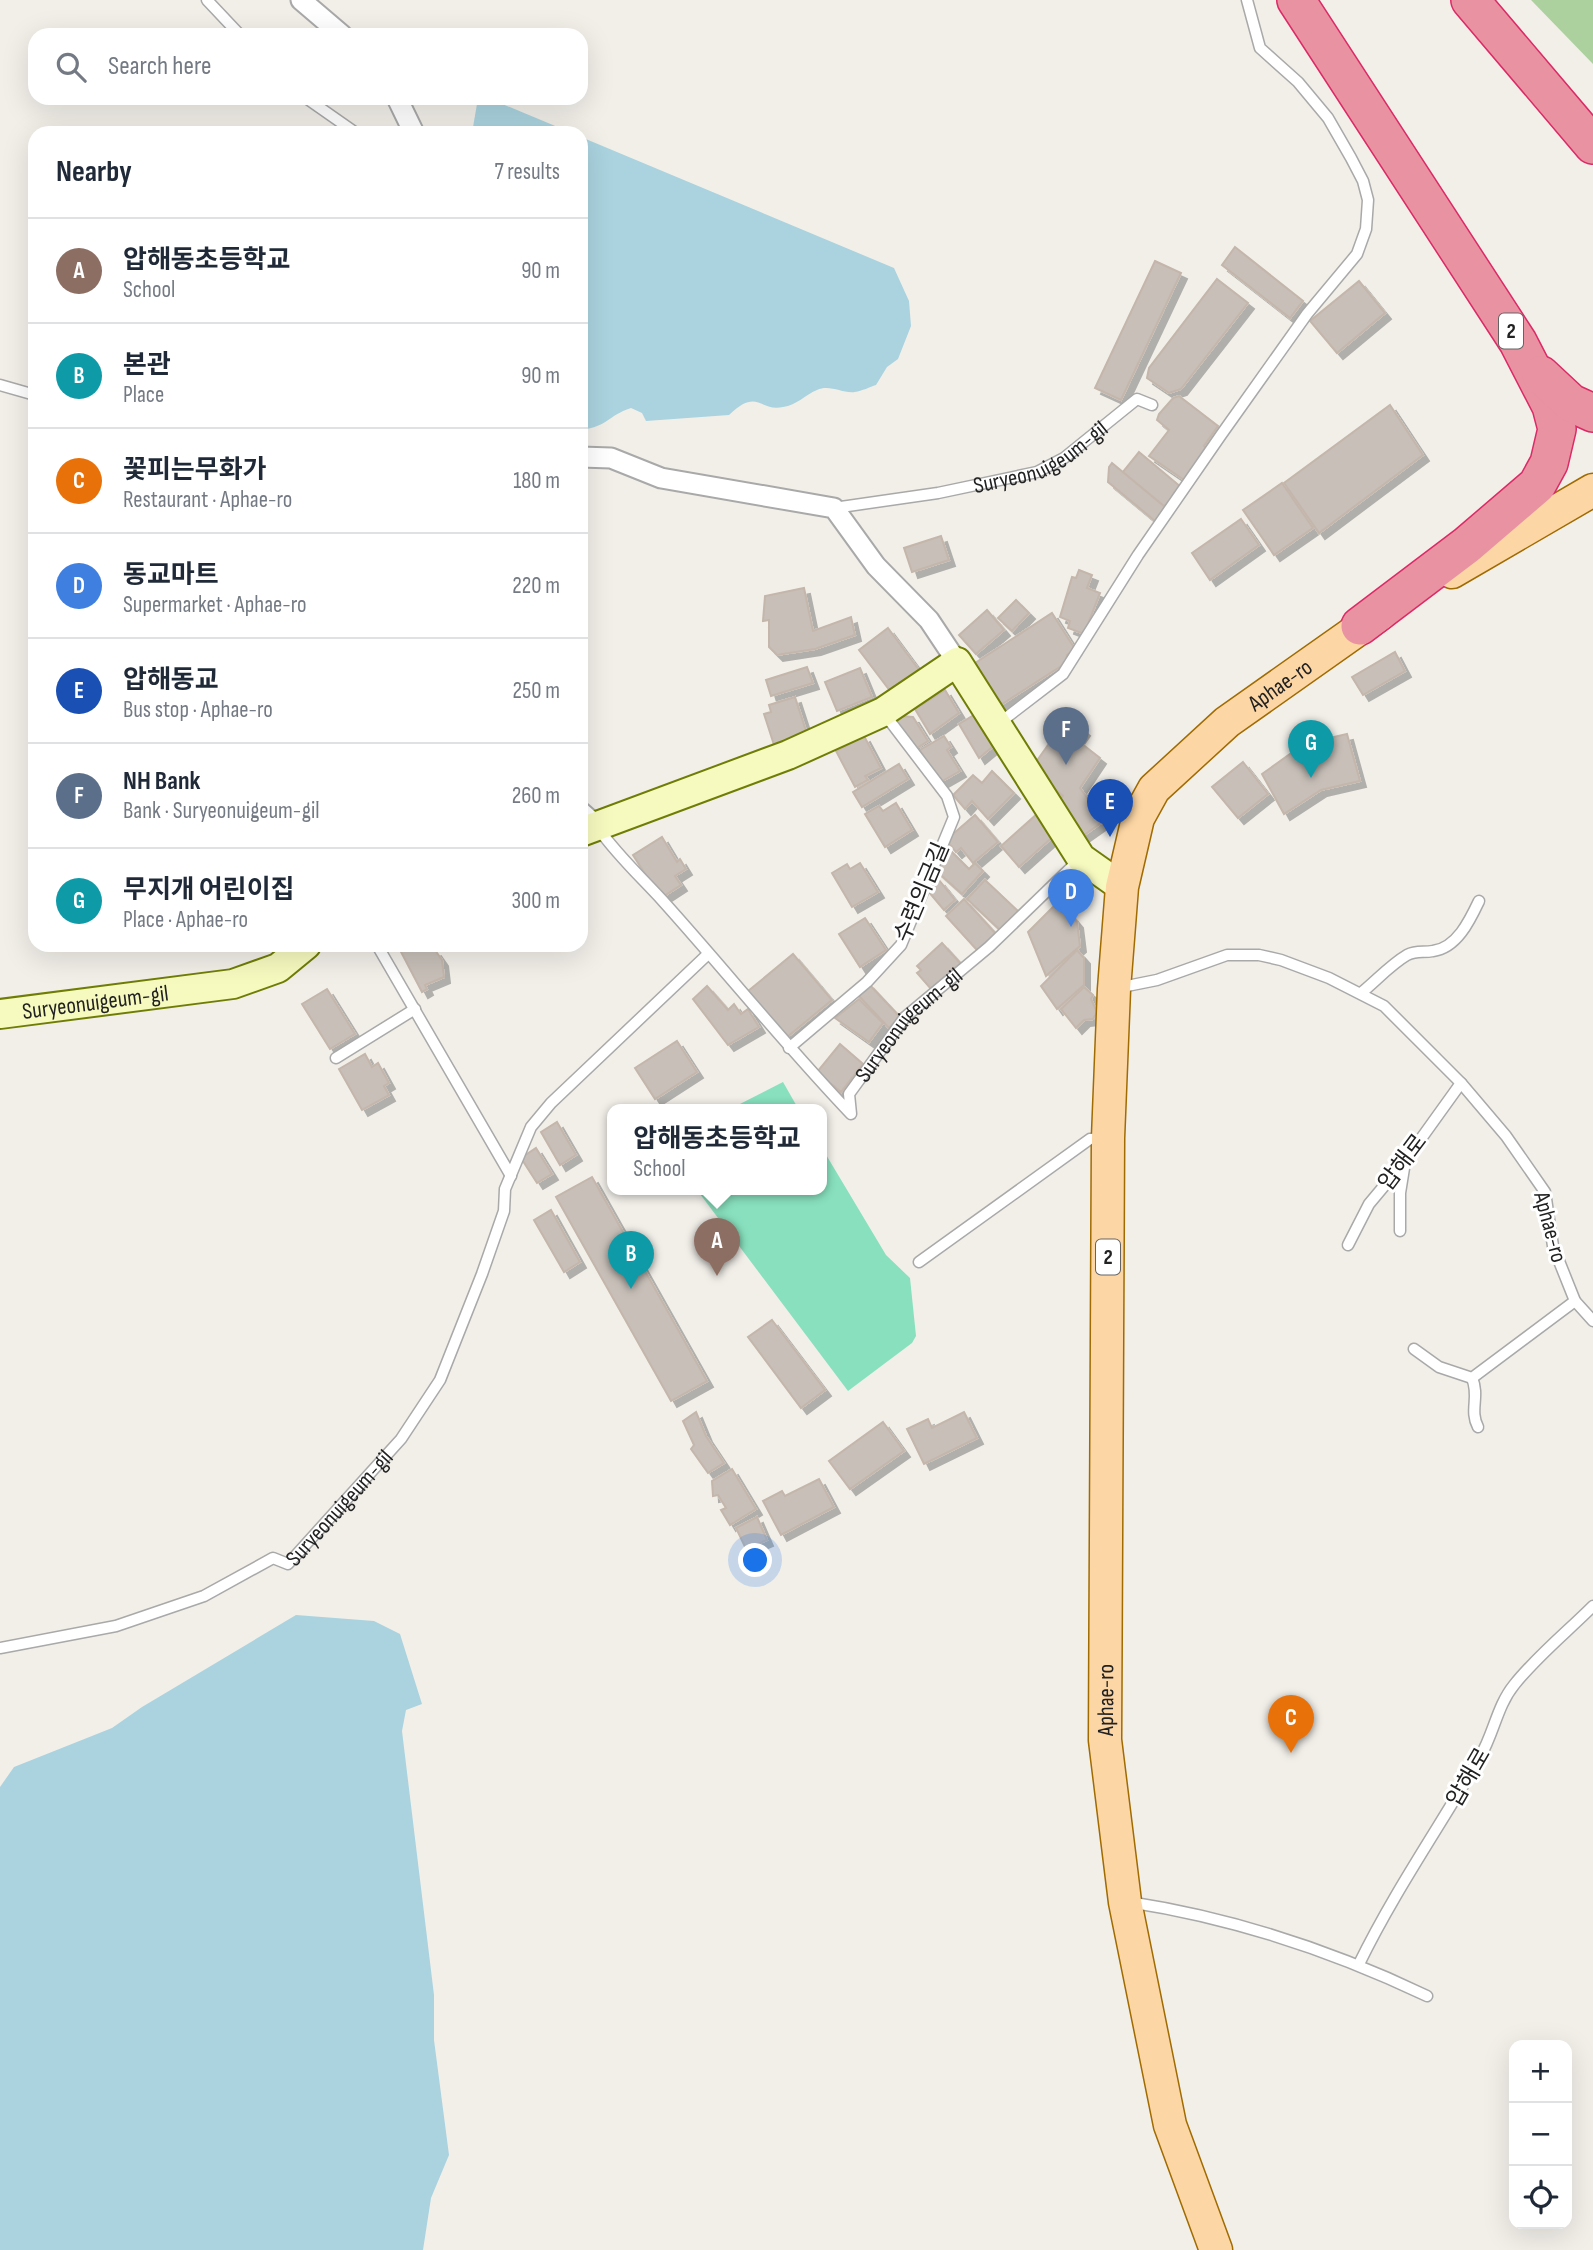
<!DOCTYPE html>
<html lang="en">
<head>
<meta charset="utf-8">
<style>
  body { margin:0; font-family:"Sofia Sans Condensed","Noto Sans KR",sans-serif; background:#f2f2f3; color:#1f2937 }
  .controls { position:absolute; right:21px; bottom:21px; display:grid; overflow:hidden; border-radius:14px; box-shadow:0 7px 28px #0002 }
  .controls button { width:63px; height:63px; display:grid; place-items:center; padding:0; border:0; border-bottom:2px solid #e0e1e3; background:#fff; color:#1f2937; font:35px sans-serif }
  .you { position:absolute; left:756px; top:1561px; width:24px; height:24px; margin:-18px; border:5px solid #fff; border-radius:50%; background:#1a73e8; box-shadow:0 0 0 10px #1a73e833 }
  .badge { display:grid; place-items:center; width:46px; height:46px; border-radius:50%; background:#7c3aed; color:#fff; font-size:23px; font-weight:700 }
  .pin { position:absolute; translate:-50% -58px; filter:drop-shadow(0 2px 4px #0008) }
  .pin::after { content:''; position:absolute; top:37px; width:24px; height:21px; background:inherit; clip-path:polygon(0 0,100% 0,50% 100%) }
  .popup { position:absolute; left:607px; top:1104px; width:220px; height:91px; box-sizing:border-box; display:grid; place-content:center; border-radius:14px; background:#fff; filter:drop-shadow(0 2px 5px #0005); font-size:23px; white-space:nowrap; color:#747a83 }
  .popup b { font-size:26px; color:#1f2937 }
  .popup::after { content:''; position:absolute; left:50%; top:100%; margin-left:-14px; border:14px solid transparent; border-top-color:#fff }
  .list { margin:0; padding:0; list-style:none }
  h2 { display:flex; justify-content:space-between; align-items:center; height:91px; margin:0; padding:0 28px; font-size:30px }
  h2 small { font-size:23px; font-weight:400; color:#747a83 }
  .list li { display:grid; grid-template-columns:46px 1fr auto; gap:21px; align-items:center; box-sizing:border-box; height:105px; padding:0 28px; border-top:2px solid #e0e1e3 }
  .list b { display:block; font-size:26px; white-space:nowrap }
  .list p { margin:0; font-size:23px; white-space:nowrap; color:#747a83 }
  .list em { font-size:23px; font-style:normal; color:#747a83 }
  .icon { flex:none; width:38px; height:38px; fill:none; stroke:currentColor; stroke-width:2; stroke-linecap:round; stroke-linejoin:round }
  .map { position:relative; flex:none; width:1593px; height:2250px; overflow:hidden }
  .search { position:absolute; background:#fff; box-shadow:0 7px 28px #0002; left:28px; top:28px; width:560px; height:77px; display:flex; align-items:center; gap:18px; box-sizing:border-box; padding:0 24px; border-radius:21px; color:#747a83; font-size:26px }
  .panel { position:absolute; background:#fff; box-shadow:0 7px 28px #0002; left:28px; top:126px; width:560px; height:826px; border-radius:21px }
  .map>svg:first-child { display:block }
</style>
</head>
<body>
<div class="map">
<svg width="1593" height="2250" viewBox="0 0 1593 2250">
  <defs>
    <filter id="shadow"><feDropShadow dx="6" dy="6" stdDeviation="0" flood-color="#0004"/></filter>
  </defs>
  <rect width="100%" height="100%" fill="#f2efe9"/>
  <polygon fill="#add19e" points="1531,0 1593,0 1593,64"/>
  <g fill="#88e0be">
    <polygon points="783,1082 799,1110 730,1110 732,1108"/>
    <polygon points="822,1148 886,1255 910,1278 916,1336 912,1343 848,1391 697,1190 822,1190"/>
  </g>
  <g fill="#aad3df">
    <polygon points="478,98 488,98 572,133 472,133"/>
    <path d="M581 137 894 268 909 301 911 326 898 359 887 367 876 385C870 387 862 391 855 392 843 394 830 384 817 390 805 395 797 405 783 407 759 412 758 387 729 415L646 421 642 413 631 408C607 416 609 426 581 430Z"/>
    <polygon points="296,1615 374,1621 400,1634 422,1704 406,1710 402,1731 434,1995 434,2040 449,2155 431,2198 423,2250 0,2250 0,1787 14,1767 112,1728 142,1707"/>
  </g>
  <g fill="#c7bfb8" stroke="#c4b6ab" stroke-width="2" filter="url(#shadow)">
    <polygon points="1235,247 1303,301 1290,318 1222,265"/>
    <polygon points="1155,261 1181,273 1121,400 1095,388"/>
    <polygon points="1217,279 1248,303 1181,389 1169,393 1147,378 1149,368"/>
    <polygon points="1359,281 1385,313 1337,353 1310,321"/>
    <polygon points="1179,396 1218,426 1204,446 1207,449 1184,480 1149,456 1169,430 1157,420 1159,414 1173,398"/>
    <polygon points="1390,405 1423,455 1319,533 1284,483"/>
    <polygon points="1139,452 1181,487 1164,507 1122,473"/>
    <polygon points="1112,463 1165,507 1155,521 1108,482 1109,467"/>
    <polygon points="1282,483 1313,528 1274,555 1243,510"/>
    <polygon points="1241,519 1259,545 1210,580 1192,553"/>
    <polygon points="941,536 949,560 912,572 904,548"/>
    <polygon points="1079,570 1092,575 1087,588 1100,593 1084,634 1068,628 1070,621 1060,617 1072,577 1076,578"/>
    <polygon points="804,588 813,631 851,617 855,635 815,649 777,655 769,647 769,620 763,621 765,596"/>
    <polygon points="1016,600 1029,613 1012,631 998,618"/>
    <polygon points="987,610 1004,630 976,654 959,635"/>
    <polygon points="1052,613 1075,649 1067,655 1066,663 996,708 969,667"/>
    <polygon points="888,628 925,678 897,700 859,650"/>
    <polygon points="1395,652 1405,671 1363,695 1352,677"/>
    <polygon points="807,667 813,683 771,696 766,680"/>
    <polygon points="860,668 872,697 837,711 825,682"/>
    <polygon points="945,690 959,713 930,734 915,709"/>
    <polygon points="795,697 809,740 776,751 764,714 771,712 769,705"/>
    <polygon points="977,713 996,744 979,758 959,724"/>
    <polygon points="901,716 913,717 928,741 911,752 891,723"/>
    <polygon points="1068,717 1084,730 1077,740 1100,758 1080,788 1104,821 1077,840 1055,803 1063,796 1031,769"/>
    <polygon points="1347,734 1360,781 1321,790 1284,814 1262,774 1304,744"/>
    <polygon points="864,736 881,768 865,776 868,780 855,787 836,751"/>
    <polygon points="944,736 951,747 947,750 960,771 939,783 920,750"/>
    <polygon points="1243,762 1268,794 1238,818 1212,787"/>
    <polygon points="899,764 908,779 862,807 853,792"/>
    <polygon points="992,771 1014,793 988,819 972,801 965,809 953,795 973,775 982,783"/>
    <polygon points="896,803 912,830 885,847 865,814 879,806 883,811"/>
    <polygon points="1037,814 1056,834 1019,867 1001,846"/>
    <polygon points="975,815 998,842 973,863 961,848 956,852 946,840"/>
    <polygon points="662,837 677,862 680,859 686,869 675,876 681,885 664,896 661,891 657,893 633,855"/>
    <polygon points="950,850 969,869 975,863 983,871 962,894 933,868"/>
    <polygon points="860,863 878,892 852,907 832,873 847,864 850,869"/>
    <polygon points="939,880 955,900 944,910 928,891"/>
    <polygon points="985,880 1018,911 1000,930 967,899"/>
    <polygon points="964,899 996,934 977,950 946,916"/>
    <polygon points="1059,901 1077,922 1080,946 1046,976 1028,932"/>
    <polygon points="865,918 886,950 860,967 839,934"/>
    <polygon points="942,943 961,964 932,990 917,973 921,970 917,966"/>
    <polygon points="413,945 424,945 428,951 435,950 442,960 444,977 425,985 427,989 422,992 401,952"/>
    <polygon points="1077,950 1084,958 1084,985 1057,1009 1041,986"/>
    <polygon points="793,954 832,1000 786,1038 747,992"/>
    <polygon points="868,983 900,1017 889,1028 857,994"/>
    <polygon points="707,986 728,1010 734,1004 741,1014 748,1009 759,1027 728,1045 693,999"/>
    <polygon points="1084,987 1093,995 1091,999 1097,1012 1093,1019 1084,1020 1076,1028 1061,1009"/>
    <polygon points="327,989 355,1034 330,1049 302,1004"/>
    <polygon points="859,999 883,1023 869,1042 835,1018"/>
    <polygon points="677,1041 697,1072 655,1099 635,1068"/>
    <polygon points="840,1044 863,1064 841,1092 817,1072"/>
    <polygon points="365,1054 372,1067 378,1063 389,1083 384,1086 389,1095 362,1110 339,1069"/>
    <polygon points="557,1122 576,1155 560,1165 541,1132"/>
    <polygon points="536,1148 552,1174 537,1183 521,1158"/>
    <polygon points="592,1177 707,1381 671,1401 556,1197"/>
    <polygon points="551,1210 580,1262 564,1272 534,1220"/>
    <polygon points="772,1320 825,1390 801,1408 748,1337"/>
    <polygon points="696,1412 706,1436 724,1463 708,1473 691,1449 694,1445 683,1421"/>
    <polygon points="964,1412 977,1438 924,1464 907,1429 928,1419 932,1428"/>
    <polygon points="883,1422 904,1451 850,1489 829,1461"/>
    <polygon points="732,1469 756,1509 730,1525 721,1510 726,1508 718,1495 713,1496 712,1481"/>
    <polygon points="819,1479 834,1507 781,1535 763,1501 782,1491 785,1496"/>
    <polygon points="757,1517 767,1540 746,1549 736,1528"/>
  </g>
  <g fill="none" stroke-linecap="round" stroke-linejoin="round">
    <g stroke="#a9a9a9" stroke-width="13">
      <g id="lane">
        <polyline points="207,0 240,35"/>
        <polyline points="306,98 356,133"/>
        <polyline points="0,385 35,395"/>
        <path id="s1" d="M834 508 938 493 1037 472 1064 458 1137 399 1152 405"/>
        <polyline points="998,724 1063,674 1138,555 1221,435 1307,314 1357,254 1366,229 1368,200 1363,181 1351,158 1328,118 1298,82 1260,48 1247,0"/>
        <path id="s2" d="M598 828C617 855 640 876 662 900 726 971 785 1045 851 1114L849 1094 905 1017 989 947 1080 859"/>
        <polyline points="377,945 511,1176"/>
        <polyline points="1117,988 1157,980 1227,955 1259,955 1281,960 1329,978 1384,1006 1461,1083 1506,1136 1545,1192 1553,1246 1575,1301 1593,1321"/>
        <path d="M1361 993C1376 981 1390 965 1407 955 1417 950 1423 953 1433 951 1457 948 1470 920 1479 901"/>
        <polyline points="789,1048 867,982 901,945 954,817 947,796 883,712"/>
        <polyline points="336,1058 415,1009"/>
        <polyline points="1400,1231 1400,1193 1405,1162"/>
        <polyline points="1348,1245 1369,1204 1405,1161 1461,1083"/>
        <polyline points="919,1262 1090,1139 1104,1138"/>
        <polyline points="1414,1349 1439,1367 1472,1378 1575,1301"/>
        <path d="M1472 1378C1480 1397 1469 1410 1478 1427"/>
        <path id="s3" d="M0 1648 116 1626 204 1596 273 1558 288 1564 401 1439 440 1380 482 1274 504 1211 505 1189 531 1127 551 1103 707 955"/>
        <path d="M1129 1902C1233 1918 1333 1951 1427 1996"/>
        <path d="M1359 1964C1394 1892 1440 1826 1480 1757 1494 1733 1497 1706 1514 1685 1537 1656 1567 1632 1593 1606"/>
      </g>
    </g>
    <g stroke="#a9a9a9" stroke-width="23">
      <g id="street">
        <polyline points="301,0 342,35"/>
        <polyline points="397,98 414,133"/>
        <polyline points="581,457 611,458 661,478 834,508 876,566 929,620 957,662"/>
        <polyline points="581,812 598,827"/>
      </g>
    </g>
    <g stroke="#707d05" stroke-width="32">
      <g id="secondary">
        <polyline points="581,832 788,755 883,712 957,662 1081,858 1122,887"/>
        <path id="s4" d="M0 1014 233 984 278 968 306 945"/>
      </g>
    </g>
    <g stroke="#a06b00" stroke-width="35">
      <g id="primary">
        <polyline points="1452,572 1593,490"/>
        <path id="s5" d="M1216 2250 1170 2125 1125 1902 1105 1740 1108 1138 1114 989 1122 887 1138 818 1154 789 1227 722 1380 614"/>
      </g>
    </g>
    <g stroke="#dc2a67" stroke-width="40">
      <g id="highway">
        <polyline points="1296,0 1518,342 1551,406 1557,429 1549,463 1537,485 1467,545 1360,626"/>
        <polyline points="1470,0 1593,145"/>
        <polyline points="1541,375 1571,403 1593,413"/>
      </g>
    </g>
    <use href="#lane" stroke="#fff" stroke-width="10"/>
    <use href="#street" stroke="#fff" stroke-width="19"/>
    <use href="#secondary" stroke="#f7fabf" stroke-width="28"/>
    <use href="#primary" stroke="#fcd6a4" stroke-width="32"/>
    <use href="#highway" stroke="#e892a2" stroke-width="37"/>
  </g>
  <g text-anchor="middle" stroke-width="6" stroke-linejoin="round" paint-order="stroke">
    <g fill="#fff" stroke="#646464" stroke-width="2">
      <rect x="1499" y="313.5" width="24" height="35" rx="5"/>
      <rect x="1096" y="1239.5" width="24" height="35" rx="5"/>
    </g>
    <g font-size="21" font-weight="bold" fill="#222">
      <text x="1511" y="338">2</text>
      <text x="1108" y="1264">2</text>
    </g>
    <g font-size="23" fill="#222" stroke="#fff">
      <text dy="8" stroke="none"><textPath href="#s1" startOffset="215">Suryeonuigeum-gil</textPath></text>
      <text dy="8" stroke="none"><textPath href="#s5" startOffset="1645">Aphae-ro</textPath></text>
      <text transform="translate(921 892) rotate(-67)" y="8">수련의금길</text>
      <text dy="8" stroke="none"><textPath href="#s4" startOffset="96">Suryeonuigeum-gil</textPath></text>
      <text dy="8" stroke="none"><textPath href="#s2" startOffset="494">Suryeonuigeum-gil</textPath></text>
      <text transform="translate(1402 1162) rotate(-53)" y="8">압해로</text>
      <text transform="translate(1551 1227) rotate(75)" y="8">Aphae-ro</text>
      <text dy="8" stroke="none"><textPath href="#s3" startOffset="382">Suryeonuigeum-gil</textPath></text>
      <text dy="8" stroke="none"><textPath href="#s5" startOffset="564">Aphae-ro</textPath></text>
      <text transform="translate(1468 1777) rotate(-60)" y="8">압해로</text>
    </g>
  </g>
</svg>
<div class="controls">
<button>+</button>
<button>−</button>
<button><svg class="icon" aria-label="locate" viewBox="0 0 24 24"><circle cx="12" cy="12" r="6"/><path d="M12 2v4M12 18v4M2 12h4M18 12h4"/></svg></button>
</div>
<div class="you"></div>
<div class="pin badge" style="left:717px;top:1276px;background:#8d6e63">A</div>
<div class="popup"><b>압해동초등학교</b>School</div>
<div class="pin badge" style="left:631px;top:1289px;background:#0f9aa8">B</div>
<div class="pin badge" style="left:1291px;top:1753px;background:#e8710a">C</div>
<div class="pin badge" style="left:1071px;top:927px;background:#3f7fe0">D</div>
<div class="pin badge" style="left:1110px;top:837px;background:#1a4fb4">E</div>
<div class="pin badge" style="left:1066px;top:765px;background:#5c6f8a">F</div>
<div class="pin badge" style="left:1311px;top:778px;background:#0f9aa8">G</div>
<div class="search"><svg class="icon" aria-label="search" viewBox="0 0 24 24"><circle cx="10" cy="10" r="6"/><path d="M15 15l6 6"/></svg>Search here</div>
<section class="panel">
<h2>Nearby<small>7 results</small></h2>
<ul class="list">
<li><span class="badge" style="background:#8d6e63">A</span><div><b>압해동초등학교</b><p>School</p></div><em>90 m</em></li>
<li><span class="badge" style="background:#0f9aa8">B</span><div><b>본관</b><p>Place</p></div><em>90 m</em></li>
<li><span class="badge" style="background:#e8710a">C</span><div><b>꽃피는무화가</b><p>Restaurant · Aphae-ro</p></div><em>180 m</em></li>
<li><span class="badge" style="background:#3f7fe0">D</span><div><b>동교마트</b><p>Supermarket · Aphae-ro</p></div><em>220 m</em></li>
<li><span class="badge" style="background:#1a4fb4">E</span><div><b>압해동교</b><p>Bus stop · Aphae-ro</p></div><em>250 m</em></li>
<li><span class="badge" style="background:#5c6f8a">F</span><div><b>NH Bank</b><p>Bank · Suryeonuigeum-gil</p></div><em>260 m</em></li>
<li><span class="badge" style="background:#0f9aa8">G</span><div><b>무지개 어린이집</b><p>Place · Aphae-ro</p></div><em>300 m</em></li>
</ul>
</section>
</div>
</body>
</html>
